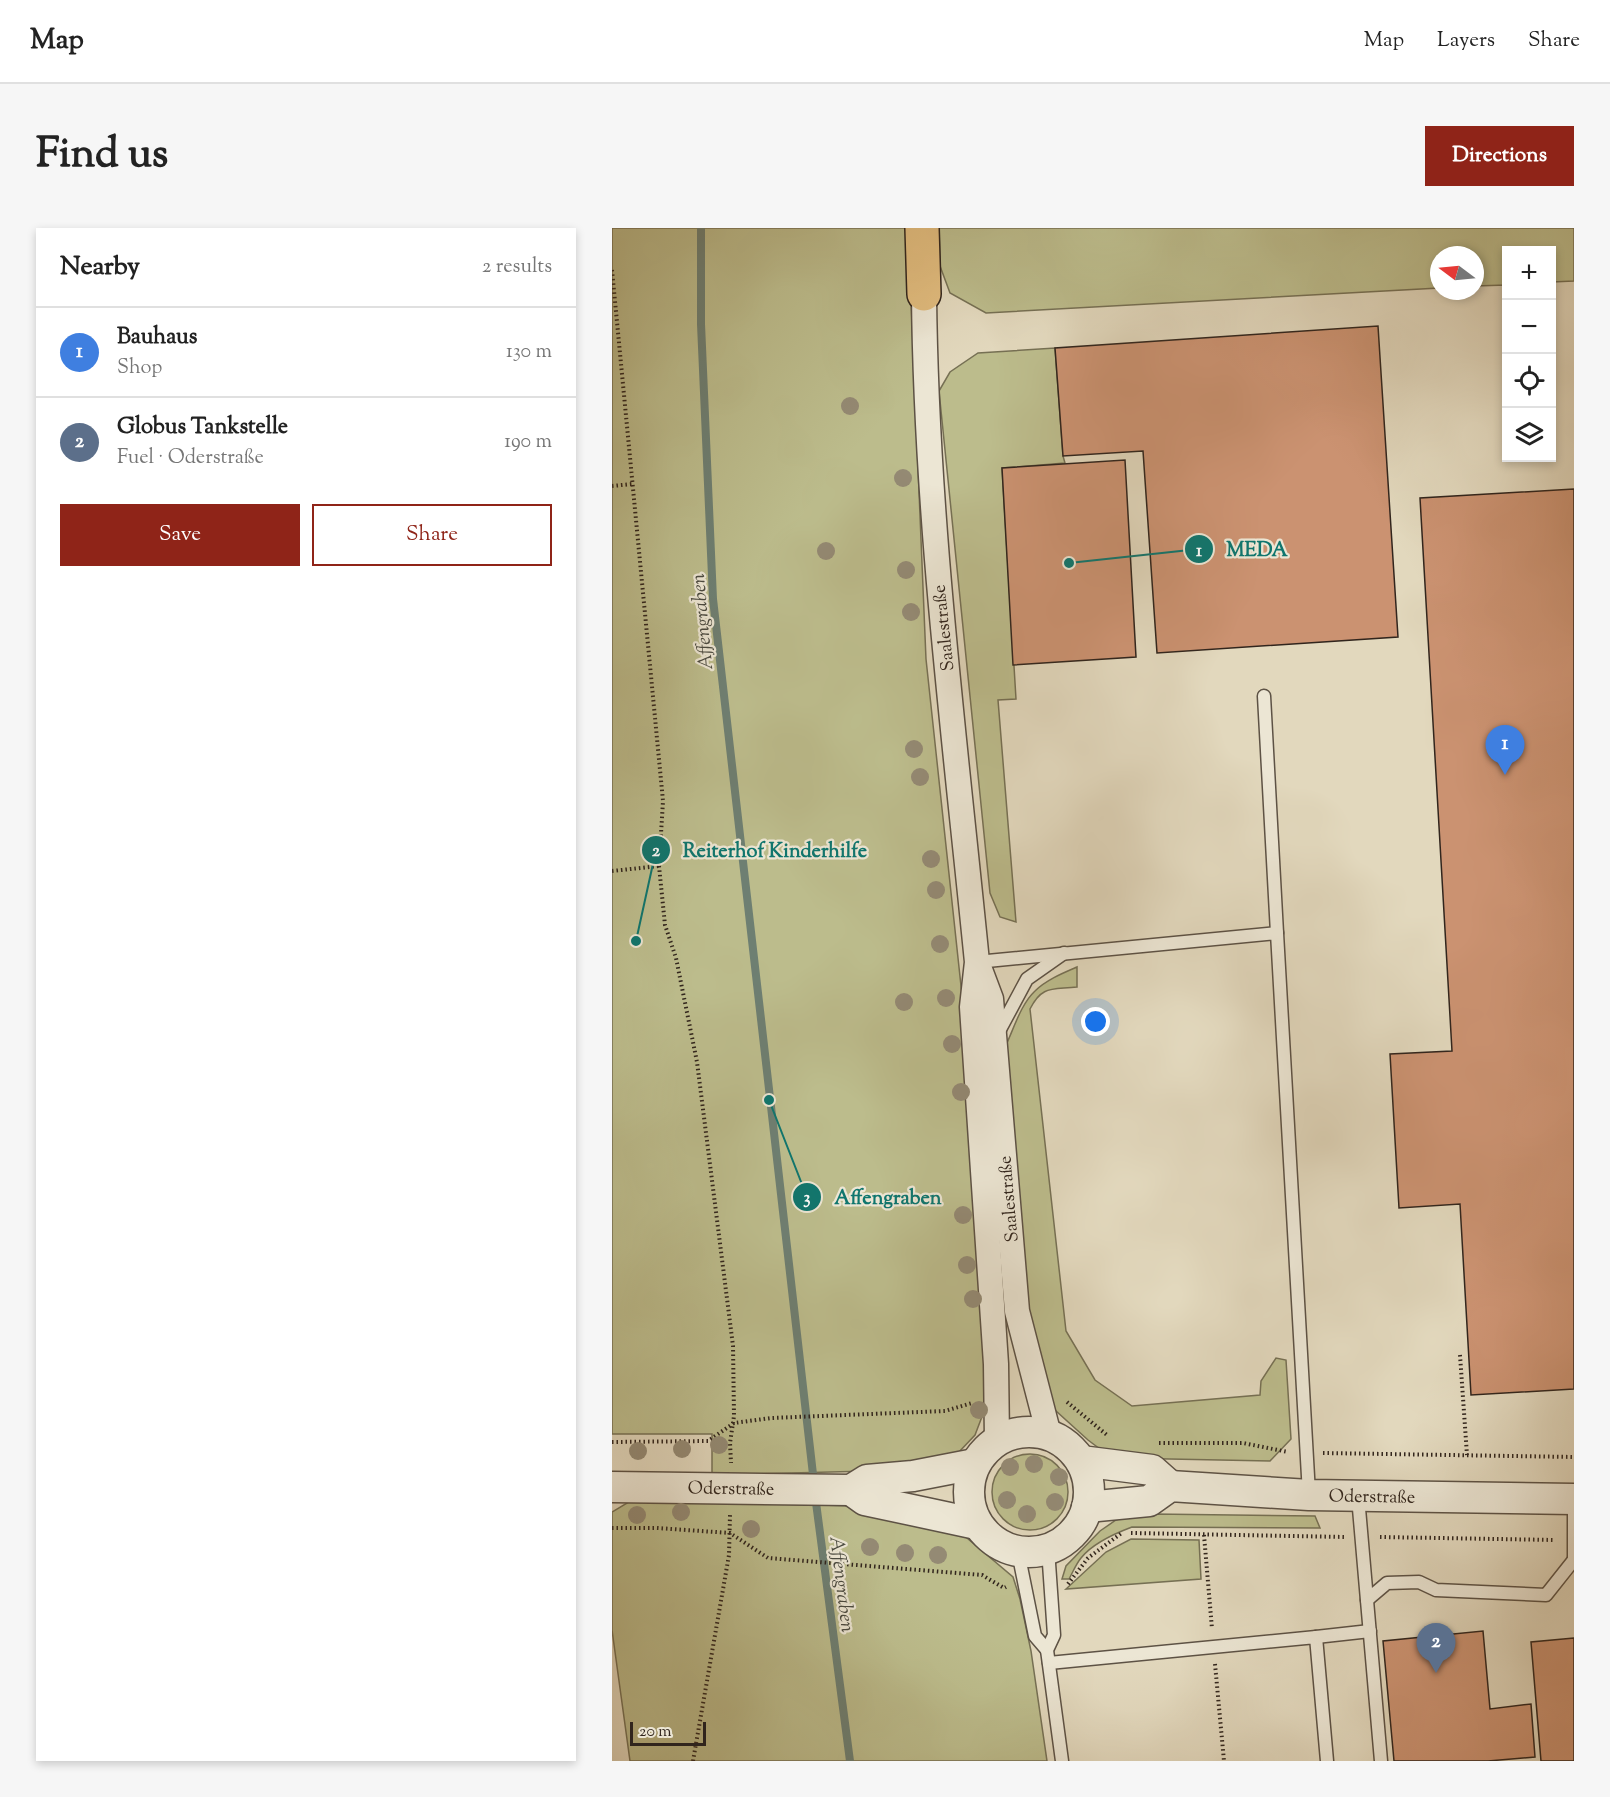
<!DOCTYPE html>
<html lang="en">
<head>
<meta charset="utf-8">
<style>
  body { margin:0; font-family:"Sorts Mill Goudy",serif; background:#f6f6f6; color:#222 }
  .controls { position:absolute; right:18px; top:18px; display:grid; overflow:hidden; border-radius:0px; box-shadow:0 3px 9px #0003 }
  .controls button { width:54px; height:54px; display:grid; place-items:center; padding:0; border:0; border-bottom:2px solid #e0e0e0; background:#fff; color:#222; font:30px sans-serif }
  .compass { position:absolute; left:818px; top:18px; width:54px; height:54px; border-radius:50%; background:#fff; box-shadow:0 3px 9px #0003; rotate:286deg }
  .scale { position:absolute; left:18px; bottom:15px; width:76px; box-sizing:border-box; padding-left:6px; border:3px solid #31251d; border-top:0; font-size:16px; line-height:21px; white-space:nowrap; color:#31251d; -webkit-text-stroke:4px #ece6d4; paint-order:stroke }
  .you { position:absolute; left:484px; top:794px; width:21px; height:21px; margin:-15px; border:4px solid #fff; border-radius:50%; background:#1a73e8; box-shadow:0 0 0 9px #1a73e833 }
  .badge { display:grid; place-items:center; width:39px; height:39px; border-radius:50%; background:#8f2418; color:#fff; font-size:20px; font-weight:700 }
  .pin { position:absolute; translate:-50% -50px; filter:drop-shadow(0 2px 3px #0008) }
  .pin::after { content:''; position:absolute; top:32px; width:21px; height:18px; background:inherit; clip-path:polygon(0 0,100% 0,50% 100%) }
  .list { margin:0; padding:0; list-style:none }
  h2 { display:flex; justify-content:space-between; align-items:center; height:78px; margin:0; padding:0 24px; font-size:26px }
  h2 small { font-size:20px; font-weight:400; color:#767676 }
  .list li { display:grid; grid-template-columns:39px 1fr auto; gap:18px; align-items:center; box-sizing:border-box; height:90px; padding:0 24px; border-top:2px solid #e0e0e0 }
  .list b { display:block; font-size:22px; white-space:nowrap }
  .list p { margin:0; font-size:20px; white-space:nowrap; color:#767676 }
  .list em { font-size:20px; font-style:normal; color:#767676 }
  .actions { display:flex; gap:12px; padding:18px 24px }
  .actions a { flex:1; padding:14px 0; border:2px solid #8f2418; border-radius:0px; text-align:center; font-size:21px; color:#8f2418 }
  .actions .main { background:#8f2418; color:#fff }
  .icon { flex:none; width:33px; height:33px; fill:none; stroke:currentColor; stroke-width:2; stroke-linecap:round; stroke-linejoin:round }
  .map { position:relative; flex:none; width:962px; height:1533px; overflow:hidden; border-radius:0px }
  header { display:flex; align-items:center; gap:36px; box-sizing:border-box; height:84px; padding:0 30px; background:#fff; border-bottom:2px solid #e0e0e0 }
  header strong { font-size:28px }
  nav { display:flex; gap:33px; margin-inline-start:auto; font-size:21px }
  .intro { display:flex; align-items:center; justify-content:space-between; box-sizing:border-box; height:144px; padding:0 36px }
  h1 { margin:0; font-size:42px }
  .button { padding:15px 27px; border-radius:0px; background:#8f2418; color:#fff; font-size:21px; font-weight:700 }
  main { display:flex; gap:36px; padding:0 36px }
  aside { flex:1; background:#fff; border-radius:0px; box-shadow:0 3px 9px #0003 }
  .map>svg:first-child { display:block }
</style>
</head>
<body>
<header>
<strong>Map</strong>
<nav><a>Map</a><a>Layers</a><a>Share</a></nav>
</header>
<div class="intro"><h1>Find us</h1><a class="button">Directions</a></div>
<main>
<aside>
<h2>Nearby<small>2 results</small></h2>
<ul class="list">
<li><span class="badge" style="background:#3f7fe0">1</span><div><b>Bauhaus</b><p>Shop</p></div><em>130 m</em></li>
<li><span class="badge" style="background:#5c6f8a">2</span><div><b>Globus Tankstelle</b><p>Fuel · Oderstraße</p></div><em>190 m</em></li>
</ul>
<div class="actions"><a class="main">Save</a><a>Share</a></div>
</aside>
<div class="map">
<svg width="962" height="1533" viewBox="0 0 962 1533">
  <rect width="100%" height="100%" fill="#e2d8bd"/>
  <filter id="stains"><feTurbulence type="fractalNoise" baseFrequency=".00333" numOctaves="4"/><feColorMatrix values="0 0 0 0 .2 0 0 0 0 .09 0 0 0 0 .02 0 0 0 .5 -.17"/></filter>
  <radialGradient id="worn" r=".72"><stop offset=".6" stop-color="#630" stop-opacity="0"/><stop offset="1" stop-color="#630" stop-opacity=".3"/></radialGradient>
  <g fill="#bcbc8c" stroke="#767054" stroke-width="1.5">
    <polygon points="0,0 296,0 314,431 358,842 375,1149 374,1178 363,1207 345,1226 297,1242 100,1247 100,1206 0,1206"/>
    <polygon points="327,0 962,0 962,53 940,54 939,22 894,22 894,57 863,58 863,27 827,27 827,60 374,85 338,65 328,38"/>
    <polygon points="443,120 451,228 453,235 390,240 404,471 386,472 404,694 388,689 378,665 327,163 338,144 366,125"/>
    <path d="M465 739V759C440 762 430 757 418 781L454 1103 483 1152 520 1178 648 1167 649 1153 664 1130 674 1132 679 1211 658 1233 507 1230 496 1227 476 1212 443 1182 416 1104 394 817C402 800 409 776 423 763 434 752 451 745 465 739Z"/>
    <circle cx="418" cy="1264" r="38"/>
    <polygon points="20,1272 245,1278 349,1305 401,1349 408,1371 419,1423 435,1533 18,1533 0,1402 0,1284"/>
    <path d="M541 1286 703 1288 708 1300 520 1299C504 1305 480 1316 469 1330 464 1336 461 1344 457 1351H450L454 1338 488 1303 504 1292 520 1287Z"/>
    <polygon points="519,1311 587,1312 589,1351 454,1361 494,1324"/>
  </g>
  <g fill="none" stroke-linecap="round" stroke-linejoin="round">
    <g stroke="#6e7f72" stroke-width="8">
      <polyline points="89,0 89,96 101,371 202,1255"/>
      <polyline points="203,1267 238,1533"/>
    </g>
  </g>
  <g fill="#cb9271" stroke="#31251d" stroke-width="1.5">
    <polygon points="766,98 786,409 545,425 531,223 451,228 443,120"/>
    <polygon points="513,232 524,429 401,437 390,240"/>
    <polygon points="962,261 962,1161 859,1167 848,976 787,980 778,826 840,823 808,270"/>
    <polygon points="871,1403 878,1481 919,1476 923,1529 876,1533 782,1533 771,1413"/>
    <polygon points="962,1410 962,1533 929,1533 919,1414"/>
  </g>
  <g fill="none" stroke-linecap="round" stroke-linejoin="round">
    <g stroke="#5d5245" stroke-width="15">
      <g id="service">
        <polyline points="652,468 665,705"/>
        <polyline points="365,734 665,705 697,1266"/>
        <polyline points="385,807 415,751 452,725"/>
        <polyline points="746,1269 769,1533"/>
        <polyline points="962,1272 962,1335"/>
        <polyline points="436,1321 442,1407 435,1422 450,1533"/>
        <polyline points="406,1324 423,1408 435,1422"/>
        <polyline points="755,1372 775,1355 807,1354 824,1362 934,1367 961,1333"/>
        <polyline points="704,1409 758,1403"/>
        <polyline points="437,1435 704,1409 715,1533"/>
      </g>
    </g>
    <g stroke="#5d5245" stroke-width="27">
      <g id="minor">
        <path d="M312 66C314 289 343 512 365 734L360 779 384 1136 385 1212"/>
        <polyline points="367,739 379,771 405,1083 437,1207"/>
      </g>
    </g>
    <g stroke="#5d5245" stroke-width="33">
      <g id="tertiary">
        <circle cx="417" cy="1264" r="60"/>
        <polyline points="469,1233 540,1242 558,1258"/>
        <polyline points="0,1259 239,1262 255,1252 301,1248 363,1236"/>
        <polyline points="239,1262 253,1272 365,1296"/>
        <polyline points="475,1279 537,1273 558,1258 697,1267 962,1271"/>
      </g>
    </g>
    <g stroke="#31251d" stroke-width="36">
      <polyline id="trunk" points="310,0 312,66"/>
    </g>
    <g stroke="#31251d" stroke-width="4" stroke-dasharray="1.5 3" stroke-linecap="butt">
      <polyline points="0,42 51,573 47,638 53,697 64,730 85,834 121,1118 122,1188 118,1215 119,1235"/>
      <polyline points="0,258 20,256"/>
      <polyline points="0,643 47,638"/>
      <polyline points="848,1127 855,1227"/>
      <polyline points="455,1174 495,1207"/>
      <polyline points="0,1214 96,1213 122,1195 159,1190 333,1183 360,1175"/>
      <polyline points="547,1215 631,1215 676,1224"/>
      <polyline points="711,1225 962,1229"/>
      <polyline points="0,1300 45,1300 118,1305 156,1330 370,1347 392,1360 394,1359"/>
      <polyline points="519,1305 733,1309"/>
      <polyline points="592,1307 600,1401"/>
      <polyline points="768,1309 943,1312"/>
      <polyline points="456,1356 476,1330 511,1304"/>
      <polyline points="603,1436 612,1533"/>
      <polyline points="81,1533 117,1327 118,1287"/>
    </g>
    <use href="#service" stroke="#ece6d4" stroke-width="12"/>
    <use href="#minor" stroke="#ece6d4" stroke-width="24"/>
    <use href="#tertiary" stroke="#ece6d4" stroke-width="30"/>
    <use href="#trunk" stroke="#e1bc7e" stroke-width="33"/>
  </g>
  <g fill="#948a74">
    <circle cx="238" cy="178" r="9"/>
    <circle cx="291" cy="250" r="9"/>
    <circle cx="214" cy="323" r="9"/>
    <circle cx="294" cy="342" r="9"/>
    <circle cx="299" cy="384" r="9"/>
    <circle cx="302" cy="521" r="9"/>
    <circle cx="308" cy="549" r="9"/>
    <circle cx="319" cy="631" r="9"/>
    <circle cx="324" cy="662" r="9"/>
    <circle cx="328" cy="716" r="9"/>
    <circle cx="334" cy="770" r="9"/>
    <circle cx="292" cy="774" r="9"/>
    <circle cx="340" cy="816" r="9"/>
    <circle cx="349" cy="864" r="9"/>
    <circle cx="351" cy="987" r="9"/>
    <circle cx="355" cy="1037" r="9"/>
    <circle cx="361" cy="1071" r="9"/>
    <circle cx="367" cy="1182" r="9"/>
    <circle cx="107" cy="1217" r="9"/>
    <circle cx="70" cy="1221" r="9"/>
    <circle cx="26" cy="1223" r="9"/>
    <circle cx="422" cy="1236" r="9"/>
    <circle cx="398" cy="1239" r="9"/>
    <circle cx="447" cy="1249" r="9"/>
    <circle cx="395" cy="1272" r="9"/>
    <circle cx="443" cy="1274" r="9"/>
    <circle cx="69" cy="1284" r="9"/>
    <circle cx="415" cy="1286" r="9"/>
    <circle cx="25" cy="1287" r="9"/>
    <circle cx="139" cy="1301" r="9"/>
    <circle cx="258" cy="1319" r="9"/>
    <circle cx="293" cy="1325" r="9"/>
    <circle cx="326" cy="1327" r="9"/>
  </g>
  <g text-anchor="middle" stroke-width="4.5" stroke-linejoin="round" paint-order="stroke">
    <g font-size="18" fill="#31251d" stroke="#ece6d4">
      <text transform="translate(331 400) rotate(-96)" y="6">Saalestraße</text>
      <text transform="translate(396 971) rotate(-95)" y="6">Saalestraße</text>
      <text transform="translate(119 1260) rotate(1)" y="6">Oderstraße</text>
      <text transform="translate(760 1268) rotate(1)" y="6">Oderstraße</text>
    </g>
    <g font-size="20" font-style="italic" fill="#4a4a40" stroke="#ece6d4">
      <text transform="translate(89 394) rotate(-95)" y="7">Affengraben</text>
      <text transform="translate(231 1356) rotate(83)" y="7">Affengraben</text>
    </g>
  </g>
  <path fill="none" stroke="#0f766e" stroke-width="2" d="M457 335L587 321M24 713L44 622M157 872L195 969"/>
  <g fill="#0f766e" stroke="#ece6d4" stroke-width="2">
    <circle cx="457" cy="335" r="6"/>
    <circle cx="24" cy="713" r="6"/>
    <circle cx="157" cy="872" r="6"/>
    <circle cx="587" cy="321" r="15"/>
    <circle cx="44" cy="622" r="15"/>
    <circle cx="195" cy="969" r="15"/>
  </g>
  <g font-size="18" text-anchor="middle" font-weight="bold" fill="#fff">
    <text x="587" y="328">1</text>
    <text x="44" y="628">2</text>
    <text x="195" y="975">3</text>
  </g>
  <g font-size="20" text-anchor="middle" font-weight="bold" fill="#0f766e" stroke="#ece6d4" stroke-width="4.5" stroke-linejoin="round" paint-order="stroke">
    <text x="645" y="328">MEDA</text>
    <text x="163" y="629">Reiterhof Kinderhilfe</text>
    <text x="276" y="976">Affengraben</text>
  </g>
  <rect width="100%" height="100%" filter="url(#stains)"/>
  <rect width="100%" height="100%" fill="url(#worn)"/>
</svg>
<div class="controls">
<button>+</button>
<button>−</button>
<button><svg class="icon" aria-label="locate" viewBox="0 0 24 24"><circle cx="12" cy="12" r="6"/><path d="M12 2v4M12 18v4M2 12h4M18 12h4"/></svg></button>
<button><svg class="icon" aria-label="layers" viewBox="0 0 24 24"><path d="M12 4l9 5-9 5-9-5zM3 14l9 5 9-5"/></svg></button>
</div>
<svg class="compass" viewBox="-18 -18 36 36"><path d="M0-13l5 13h-10z" fill="#e53935"/><path d="M0 13l5-13h-10z" fill="#767676"/></svg>
<div class="scale">20 m</div>
<div class="you"></div>
<div class="pin badge" style="left:893px;top:547px;background:#3f7fe0">1</div>
<div class="pin badge" style="left:824px;top:1445px;background:#5c6f8a">2</div>
</div>
</main>
</body>
</html>
